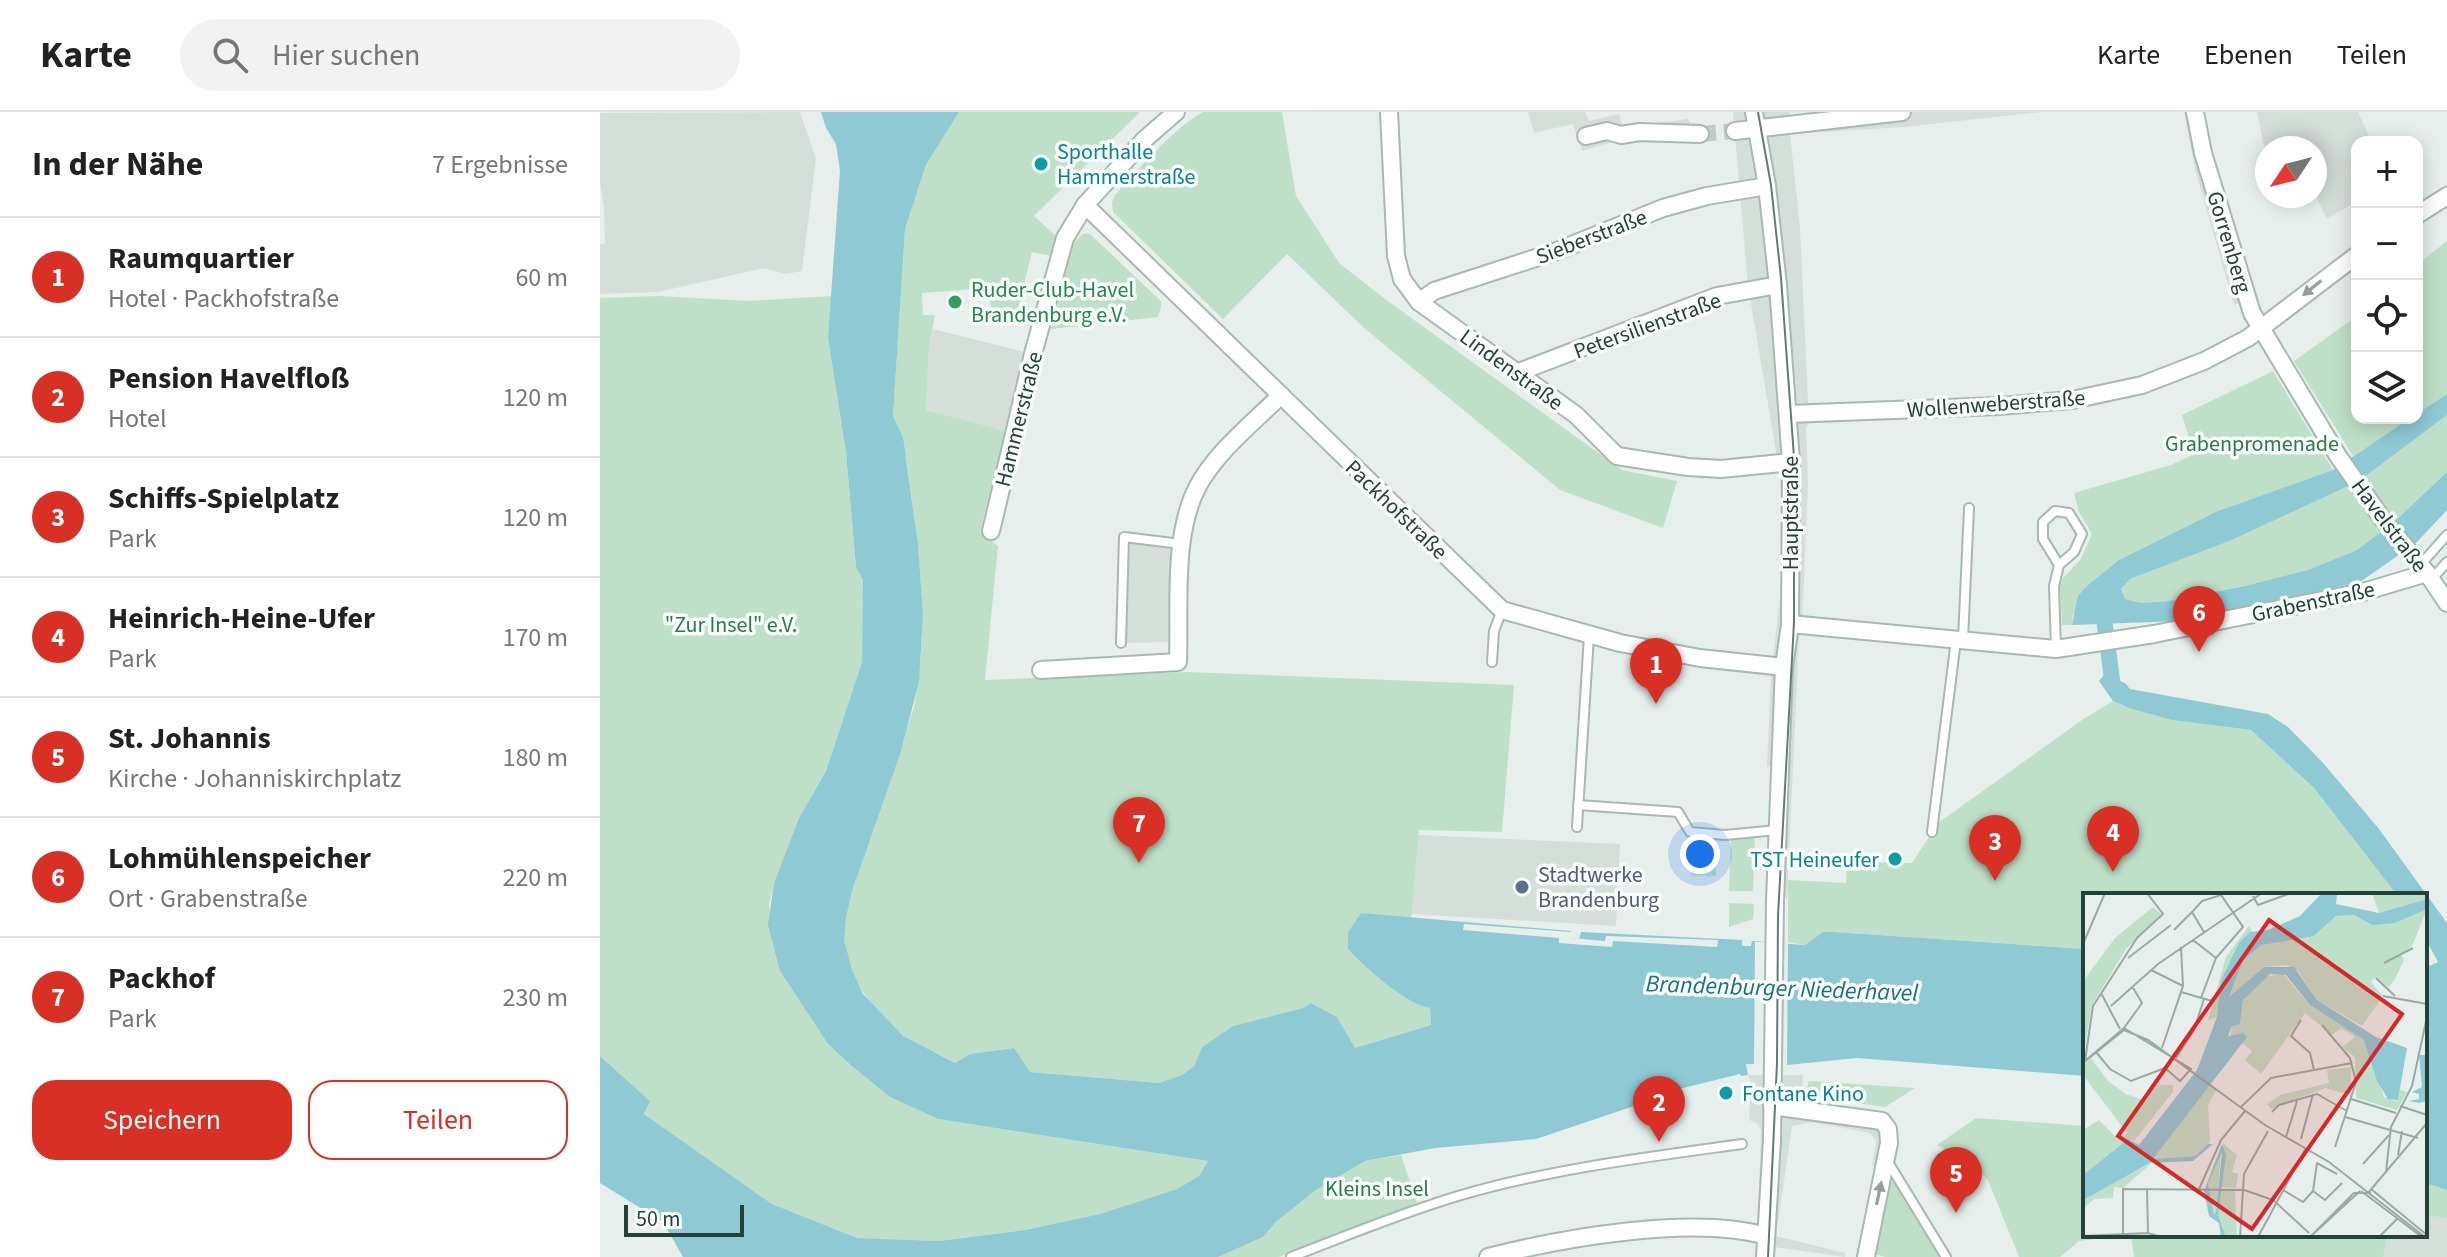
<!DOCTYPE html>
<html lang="de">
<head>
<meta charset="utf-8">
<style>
  body { margin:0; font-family:"Source Sans 3",sans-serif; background:#f2f2f2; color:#222 }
  .controls { position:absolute; right:24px; top:24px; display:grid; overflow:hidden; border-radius:16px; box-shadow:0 4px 20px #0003 }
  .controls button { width:72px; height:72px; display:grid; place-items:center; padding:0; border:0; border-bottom:2px solid #e0e0e0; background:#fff; color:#222; font:40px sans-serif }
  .compass { position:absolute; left:1655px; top:24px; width:72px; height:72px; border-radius:50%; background:#fff; box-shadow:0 4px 20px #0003; rotate:235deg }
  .scale { position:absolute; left:24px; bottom:20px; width:120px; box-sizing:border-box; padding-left:8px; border:4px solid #24423a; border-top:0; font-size:22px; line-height:28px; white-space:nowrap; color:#24423a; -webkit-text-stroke:6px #f7fbf9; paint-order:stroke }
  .you { position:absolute; left:1100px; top:742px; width:28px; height:28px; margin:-20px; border:6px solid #fff; border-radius:50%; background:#1a73e8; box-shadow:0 0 0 12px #1a73e833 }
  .badge { display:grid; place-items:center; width:52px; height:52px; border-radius:50%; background:#d93025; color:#fff; font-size:26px; font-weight:700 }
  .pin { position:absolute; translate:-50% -66px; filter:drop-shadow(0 2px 4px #0008) }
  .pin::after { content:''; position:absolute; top:42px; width:28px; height:24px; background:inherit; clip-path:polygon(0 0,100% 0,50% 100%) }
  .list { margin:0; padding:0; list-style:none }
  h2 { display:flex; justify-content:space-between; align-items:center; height:104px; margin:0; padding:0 32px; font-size:34px }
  h2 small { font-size:26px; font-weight:400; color:#767676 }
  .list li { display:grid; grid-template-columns:52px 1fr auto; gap:24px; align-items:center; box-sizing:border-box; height:120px; padding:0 32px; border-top:2px solid #e0e0e0 }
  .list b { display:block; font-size:30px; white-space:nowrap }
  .list p { margin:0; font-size:26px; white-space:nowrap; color:#767676 }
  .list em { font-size:26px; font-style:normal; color:#767676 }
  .actions { display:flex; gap:16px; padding:24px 32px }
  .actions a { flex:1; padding:18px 0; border:2px solid #d93025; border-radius:24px; text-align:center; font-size:28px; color:#d93025 }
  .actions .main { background:#d93025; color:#fff }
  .icon { flex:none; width:44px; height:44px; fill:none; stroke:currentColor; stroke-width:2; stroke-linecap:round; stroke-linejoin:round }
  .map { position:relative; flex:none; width:1847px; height:1145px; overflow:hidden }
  header { display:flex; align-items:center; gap:48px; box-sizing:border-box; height:112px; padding:0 40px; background:#fff; border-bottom:2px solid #e0e0e0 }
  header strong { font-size:38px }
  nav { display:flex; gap:44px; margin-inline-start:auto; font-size:28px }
  .search { width:560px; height:72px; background:#f2f2f2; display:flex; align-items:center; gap:20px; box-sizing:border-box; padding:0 28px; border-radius:44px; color:#767676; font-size:30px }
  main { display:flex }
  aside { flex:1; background:#fff }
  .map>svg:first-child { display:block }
</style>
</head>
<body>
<header>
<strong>Karte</strong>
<div class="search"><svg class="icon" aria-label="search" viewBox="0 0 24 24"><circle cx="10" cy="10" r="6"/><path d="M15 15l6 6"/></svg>Hier suchen</div>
<nav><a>Karte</a><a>Ebenen</a><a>Teilen</a></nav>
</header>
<main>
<aside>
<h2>In der Nähe<small>7 Ergebnisse</small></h2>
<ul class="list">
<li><span class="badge">1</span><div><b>Raumquartier</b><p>Hotel · Packhofstraße</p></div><em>60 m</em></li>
<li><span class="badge">2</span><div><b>Pension Havelfloß</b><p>Hotel</p></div><em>120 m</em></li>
<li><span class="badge">3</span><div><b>Schiffs-Spielplatz</b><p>Park</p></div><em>120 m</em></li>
<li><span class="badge">4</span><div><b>Heinrich-Heine-Ufer</b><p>Park</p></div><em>170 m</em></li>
<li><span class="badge">5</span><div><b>St. Johannis</b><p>Kirche · Johanniskirchplatz</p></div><em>180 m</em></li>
<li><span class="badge">6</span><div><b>Lohmühlenspeicher</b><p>Ort · Grabenstraße</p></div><em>220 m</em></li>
<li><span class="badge">7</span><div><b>Packhof</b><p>Park</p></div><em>230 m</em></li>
</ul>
<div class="actions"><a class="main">Speichern</a><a>Teilen</a></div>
</aside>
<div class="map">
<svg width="1847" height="1145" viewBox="0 0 1847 1145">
  <rect width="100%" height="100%" fill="#e6efeb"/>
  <g fill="#d4dfda">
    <polygon points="200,0 216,47 202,159 186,162 164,156 58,180 0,182 0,132 5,131 4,96 0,69 0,1"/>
    <polygon points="928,0 985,0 989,9 1019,2 1023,16 1088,7 1091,13 1099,16 1101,33 1096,27 1047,31 1046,26 1013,30 982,39 973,12 934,21"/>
    <polygon points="1133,0 1189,0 1189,6 1236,0 1441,0 1304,15 1190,22 1200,116 1209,311 1206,316 1208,368 1202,521 1199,525 1187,786 1173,783 1179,653 1167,654 1171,563 1181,477 1183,437 1180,363 1148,174"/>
    <polygon points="1584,0 1602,0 1610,54 1654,185 1634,193 1595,57"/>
    <polygon points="1657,0 1758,0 1772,30 1757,30 1757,89 1727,107 1715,82 1715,36 1667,36 1667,49"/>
    <polygon points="333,217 433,242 414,323 326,298 329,235"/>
    <polygon points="529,420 574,428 571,530 526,531"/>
    <polygon points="818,723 1020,732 1016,814 811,802"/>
    <polygon points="1148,963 1203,963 1202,997 1283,1010 1284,1058 1272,1053 1276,1029 1270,1021 1212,1010 1192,1014 1176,1124 1245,1141 1245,1145 1174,1135 1157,1145 1157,1128 1095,1123 1102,1109 1158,1111 1161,1019 1157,1011 1149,1008 1151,971"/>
    <polygon points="1825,1103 1847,1107 1847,1145 1783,1145 1788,1123 1825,1123"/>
  </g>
  <g fill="#bfe0c8">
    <path d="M359 0H540L434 104 458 126 452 144 432 140 418 196 437 201 433 215 391 203 390 176 322 181 323 203H335L329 235 326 298 405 319 380 420 398 434 385 568 588 560 914 573 902 720 819 718 811 807 761 801 748 820 749 837C767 856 805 892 830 896L831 913 755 936 737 905 711 891 703 896 633 914 602 935 594 954 582 963 559 971 430 960 413 936 370 942 355 951C339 941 321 936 306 926 276 906 247 863 244 828 243 811 248 794 252 779L314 595C328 526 321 456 312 387 308 358 306 331 293 304L305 117 326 53Z"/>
    <path d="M603 0H682L696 84 739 151 785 187 1022 358 1077 369 1063 416 960 378 763 215 687 142 623 207 513 100 512 91 515 83C542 54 569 20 603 0Z"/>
    <polygon points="483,122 490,122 562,190 558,205 451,217 473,132"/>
    <polygon points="1847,129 1847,282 1817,302 1817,153"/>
    <polygon points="59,184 148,189 232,184 228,226 246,340 256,455 263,468 262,550 226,659 199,706 174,771 169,793 180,859 228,932 290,985 338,1007 608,1049 599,1064 577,1077 500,1102 425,1118 339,1129 257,1126 172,1092 44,1002 50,989 0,944 0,186"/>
    <polygon points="1757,204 1757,306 1810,306 1753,344 1694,249"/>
    <polygon points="1673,259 1733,358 1618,399 1473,502 1472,513 1462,513 1460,474 1462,467 1481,447 1492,422 1479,400 1474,381 1571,353 1594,342 1582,303"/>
    <polygon points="1847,303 1847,360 1794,410 1757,438 1708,458 1645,474 1568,489 1541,491 1525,487 1521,477 1530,467 1632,428 1759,369"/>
    <polygon points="1513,589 1532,597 1572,608 1651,618 1714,676 1797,783 1485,783 1485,837 1234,820 1223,820 1205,833 1188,830 1188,768 1246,771 1247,750 1312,751 1338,711 1485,606"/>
    <polygon points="1131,725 1155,725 1153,779 1129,779"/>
    <polygon points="1092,738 1116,739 1116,764 1091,763"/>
    <polygon points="1129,791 1154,792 1153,807 1129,815"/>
    <polygon points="1209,969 1315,976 1285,995 1205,984"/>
    <polygon points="1376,1006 1485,1014 1485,1123 1526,1123 1479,1129 1460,1145 1419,1145 1388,1068 1376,1055 1337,1033"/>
    <polygon points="801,1043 817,1091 679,1145 618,1145 663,1125 677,1109 716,1078 765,1049"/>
    <polygon points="1290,1069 1295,1070 1340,1145 1285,1145 1276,1142 1287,1072"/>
    <polygon points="1825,1071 1847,1078 1847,1107 1825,1103"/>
    <polygon points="1531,1123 1788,1123 1783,1145 1534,1145"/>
  </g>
  <g fill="#8ec9d4">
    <path d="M221 0H359L326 53 305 117 293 304 303 325 318 432 323 503 319 570 300 642 252 779 246 805 244 828 252 858 263 882 303 924 355 951 370 942 414 936 430 960 559 971 582 963 594 954 602 935 633 914 703 896 711 891 737 905 755 936 831 913 830 896C805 892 766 856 748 837V820L761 801 971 819V826L979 827 981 820 1142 828V834H1151L1152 829 1205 833 1223 820H1234L1485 837V964L1257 946 1187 953 1146 952 1148 963 1141 964 1140 962 1075 978 1052 988 936 1027 835 1036 765 1049 716 1078 677 1109 663 1125 618 1145H83L63 1110 0 1071V944L50 989 44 1002 172 1092 257 1126 339 1129 425 1118 500 1102 577 1077 599 1064 608 1049 338 1007 290 985 252 954 228 932 180 859 168 813 174 771 199 706 226 659 262 550 263 468 256 455 246 340 228 226 240 59 236 32 226 16Z"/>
    <polygon points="1847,282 1847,303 1759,369 1632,428 1530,467 1521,477 1525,487 1541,491 1568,489 1645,474 1708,458 1757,438 1794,410 1847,360 1847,398 1816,431 1760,470 1580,509 1472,513 1478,484 1487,474 1519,448 1618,399 1733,358 1810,306 1817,306 1817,302"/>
    <polygon points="1512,562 1530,577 1668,602 1688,615 1724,652 1779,717 1847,811 1847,1078 1825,1071 1825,856 1838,850 1825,826 1825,783 1797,783 1714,676 1651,618 1572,608 1532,597 1513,589 1499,569 1504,563"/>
  </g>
  <g fill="#e6efeb">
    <polygon points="864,812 971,820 971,826 1005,829 1006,824 1118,828 1117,835 1013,829 1012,835 959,831 959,826 863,818"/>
    <polygon points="1155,830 1188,830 1187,953 1154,953"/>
  </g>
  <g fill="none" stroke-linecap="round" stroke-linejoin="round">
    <polyline stroke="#8ec9d4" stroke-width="16" points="1502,491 1513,575 1521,578"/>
    <polyline stroke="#bfccc8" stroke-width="16" stroke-dasharray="16 8" stroke-linecap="butt" points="1100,22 1135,19"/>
    <g stroke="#a8b8b2" stroke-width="12">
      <g id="lane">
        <polyline points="1821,452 1847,423"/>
        <polyline points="1832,467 1847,450"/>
        <polyline points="1363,528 1369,396"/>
        <polyline points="521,531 524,425 581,432"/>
        <polyline points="1456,537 1454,474 1459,453 1474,440 1482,422 1469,401 1455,399 1443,410 1443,427 1459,453"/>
        <polyline points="892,550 894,519 902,498"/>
        <polyline points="978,693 1078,700 1090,720 1125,723 1177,718"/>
        <polyline points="977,715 989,523"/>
        <polyline points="1332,720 1356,528"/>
        <polyline points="1288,1050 1346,1145"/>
        <path d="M691 1145C746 1124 801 1101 858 1084 949 1057 1048 1045 1142 1032"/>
      </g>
    </g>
    <g stroke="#a8b8b2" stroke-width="20">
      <g id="street">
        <polyline points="789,0 796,144 802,167 819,190 976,303 1017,344 1088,355 1121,357 1191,350"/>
        <polyline points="1154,0 1167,74 1178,173 1191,350 1190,512 1184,555 1175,789 1172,1028 1165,1145"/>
        <polyline points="1595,0 1603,41 1652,201 1738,344 1781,405 1827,461 1847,491"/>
        <polyline points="1135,19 1302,0"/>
        <polyline points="986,24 1007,19 1021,23 1040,20 1100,22"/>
        <polyline points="485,93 902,498 1020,531 1100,546 1184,555"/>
        <polyline points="1817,103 1847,84"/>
        <polyline points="819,190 834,179 957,139 1063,96 1107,84 1167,74"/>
        <polyline points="919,260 1117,184 1178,173"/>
        <polyline points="1188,302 1399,294 1472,288 1542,273 1604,249 1648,226 1757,143"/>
        <polyline points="391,419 433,242 465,126 485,93 545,27 576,0"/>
        <polyline points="1190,512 1456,537 1554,522 1763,480 1827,461"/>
        <path d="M441 558 578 550C580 496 572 422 598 374 617 339 653 311 681 283"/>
        <polyline points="1172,994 1282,1009 1288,1017 1289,1031 1266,1145"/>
        <path d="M888 1145C963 1126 1092 1103 1166 1124"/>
      </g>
    </g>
    <use href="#lane" stroke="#fff" stroke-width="8"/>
    <use href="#street" stroke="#fff" stroke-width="16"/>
    <polyline stroke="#5f7d75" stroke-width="2" points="1158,0 1171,73 1181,166 1194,345 1194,510 1178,804 1177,951 1168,1145"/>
  </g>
  <defs><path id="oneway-solid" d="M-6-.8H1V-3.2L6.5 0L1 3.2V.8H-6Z" transform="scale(2)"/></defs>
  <g fill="#92a09c">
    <use href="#oneway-solid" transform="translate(1712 176) rotate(141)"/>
    <use href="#oneway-solid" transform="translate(1279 1081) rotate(-78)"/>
  </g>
  <g fill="#0f9aa8" stroke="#f7fbf9" stroke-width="3">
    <circle cx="441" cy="52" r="8"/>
    <circle cx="1295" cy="747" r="8"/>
    <circle cx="1126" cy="981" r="8"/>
  </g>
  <circle fill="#2e9e5b" stroke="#f7fbf9" stroke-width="3" cx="355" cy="190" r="8"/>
  <circle fill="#5c6f8a" stroke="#f7fbf9" stroke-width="3" cx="922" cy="775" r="8"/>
  <g text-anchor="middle" stroke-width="7" stroke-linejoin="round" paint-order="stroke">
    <g font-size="22" fill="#0d838f" stroke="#f7fbf9" text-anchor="start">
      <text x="457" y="47">Sporthalle<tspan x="457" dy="25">Hammerstraße</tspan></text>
      <text x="1279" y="755" text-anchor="end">TST Heineufer</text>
      <text x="1142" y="989">Fontane Kino</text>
    </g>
    <g font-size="22" fill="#24423a" stroke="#f7fbf9">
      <text transform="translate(991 124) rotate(-21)" y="8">Sieberstraße</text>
      <text transform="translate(1630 130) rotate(73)" y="8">Gorrenberg</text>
      <text transform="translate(1047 213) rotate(-20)" y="8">Petersilienstraße</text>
      <text transform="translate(912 257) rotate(36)" y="8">Lindenstraße</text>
      <text transform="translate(1396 291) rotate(-4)" y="8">Wollenweberstraße</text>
      <text transform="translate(418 307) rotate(-76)" y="8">Hammerstraße</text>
      <text transform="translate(797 397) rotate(44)" y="8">Packhofstraße</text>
      <text transform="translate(1190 401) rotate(-90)" y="8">Hauptstraße</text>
      <text transform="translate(1790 413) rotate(53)" y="8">Havelstraße</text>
      <text transform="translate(1713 489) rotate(-12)" y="8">Grabenstraße</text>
    </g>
    <g font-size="22" fill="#27864d" stroke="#f7fbf9" text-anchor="start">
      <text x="371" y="185">Ruder-Club-Havel<tspan x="371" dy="25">Brandenburg e.V.</tspan></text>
    </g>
    <g font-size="22" fill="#2d7a4b" stroke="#f7fbf9">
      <text x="1652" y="339">Grabenpromenade</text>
      <text x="131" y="520">"Zur Insel" e.V.</text>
      <text x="777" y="1084">Kleins Insel</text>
    </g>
    <g font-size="22" fill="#4e5e75" stroke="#f7fbf9" text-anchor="start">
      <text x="938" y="770">Stadtwerke<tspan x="938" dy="25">Brandenburg</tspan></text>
    </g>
    <g font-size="24" font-style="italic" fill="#1c6f80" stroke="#f7fbf9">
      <text transform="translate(1182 876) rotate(2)" y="8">Brandenburger Niederhavel</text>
    </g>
  </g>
  <g transform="translate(1483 781)">
    <rect width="344" height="344" fill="#e6efeb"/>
    <path d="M289 0H344V6L296 20ZM70 14 78 21 43 56 9 112 0 165V88L32 45ZM344 16 329 53 318 61 321 67 312 86 306 94 291 85 288 89 300 103 279 133 234 107 215 78 204 72 181 74 146 104 160 68 178 52 199 44 231 43 253 23 271 22 289 32ZM166 33 169 38 143 75 134 124 125 127 143 64ZM199 80 227 112 281 147 301 204 313 208 317 197 324 199 314 217 273 205 272 164 259 154 272 144 258 135 249 142 222 120 178 181 162 167 169 158 159 150 163 141 147 145 149 132 157 131 160 107 179 85ZM8 165 25 188 43 201 63 208 68 192H90V199L51 248 45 246 0 282V237L16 227 37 248 44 240 0 182V173ZM268 174V202L242 195 188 216 184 211 197 202 246 190 244 177ZM125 192 133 197 125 213 127 249 112 263 70 266ZM140 250 154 262 149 279 155 281 153 295 136 294ZM138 259 133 321 131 322 125 290ZM69 270 40 295 31 294 30 305 11 306 0 316V307L11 299ZM136 297 152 298 154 344H143L135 322Z" fill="#bfe0c8"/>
    <path d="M239 0H254L253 11 296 20 344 6V16L312 30 289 32 271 22 253 23 231 43 178 52 160 68 146 104 181 74H211L234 107 293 144 324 155 315 207 305 206 294 188 281 147 227 112 203 82 187 81 160 107 157 131 149 133 145 143 161 140 164 144 70 266 112 263 125 251H130L110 268 67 270 0 307V282L45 246 56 252 114 177 134 124 138 87 156 50 167 39 185 37 217 23ZM336 162H344V208L336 210 326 208 336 206V201L329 199 339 194ZM139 251 143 262 135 322 143 344H138L136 330 126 323 121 298ZM139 259 133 320 131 322 125 290Z" fill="#8ec9d4" fill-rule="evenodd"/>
    <path fill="none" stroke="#98aaa4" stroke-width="2" d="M170 3 175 12 208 0M91 37 109 19M110 47 133 65M0 51 22 0M45 65 88 32M301 70 330 55M68 77 100 93M293 85 312 103M98 99 129 108M18 100 37 136M300 103 344 111M118 105 133 65 160 34 138 2 119 8 109 19 121 39M28 113 75 71 179 0M218 127 208 143 227 160 231 177M239 132 267 165 273 189 252 254M79 155 100 93 98 54M13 159 27 176 48 188 82 175 97 188 108 176 41 135M93 165 111 137 121 106M3 167 41 135 59 110 49 93M2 168 10 113 54 45 80 21 64 0M0 170 41 137 65 147 182 232 246 269 342 344M268 206 313 220M317 213 344 222M158 214 188 185 269 170M189 219 196 212 234 201 264 218M262 224 335 245M203 244 214 208M218 246 230 201M315 262 319 238M280 271 306 242M303 279 308 234 329 193 344 124M64 296 65 340M116 296 138 247 162 218M288 296 344 342M200 297 220 309 230 298M230 298 234 270 254 281M230 298 242 307 259 290M278 298 339 344M285 300 344 230M40 341V296L161 297 190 307 226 340M0 343 65 340 78 344M157 344 161 281 185 238M175 344 223 255M227 344 277 298M227 344 271 300H288M296 344 315 325"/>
    <path fill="#d62828" fill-opacity="0.15" stroke="#d62828" stroke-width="4" d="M186 27 319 121 169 336 35 243Z"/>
    <rect width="344" height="344" fill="none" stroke="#24423a" stroke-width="4"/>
  </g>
</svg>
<div class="controls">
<button>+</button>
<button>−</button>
<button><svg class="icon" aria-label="locate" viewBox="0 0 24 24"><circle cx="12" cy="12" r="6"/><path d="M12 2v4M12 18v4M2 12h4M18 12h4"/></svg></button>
<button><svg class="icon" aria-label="layers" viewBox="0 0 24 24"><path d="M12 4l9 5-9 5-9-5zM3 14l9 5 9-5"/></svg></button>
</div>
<svg class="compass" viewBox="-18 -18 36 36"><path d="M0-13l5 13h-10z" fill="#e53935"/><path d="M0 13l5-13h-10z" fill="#767676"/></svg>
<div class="scale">50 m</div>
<div class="you"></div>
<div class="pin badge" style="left:1056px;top:592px">1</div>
<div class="pin badge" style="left:1059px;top:1030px">2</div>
<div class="pin badge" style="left:1395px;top:769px">3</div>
<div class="pin badge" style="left:1513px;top:760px">4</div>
<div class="pin badge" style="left:1356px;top:1101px">5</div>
<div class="pin badge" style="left:1599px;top:540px">6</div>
<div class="pin badge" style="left:539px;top:751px">7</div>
</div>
</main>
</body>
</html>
